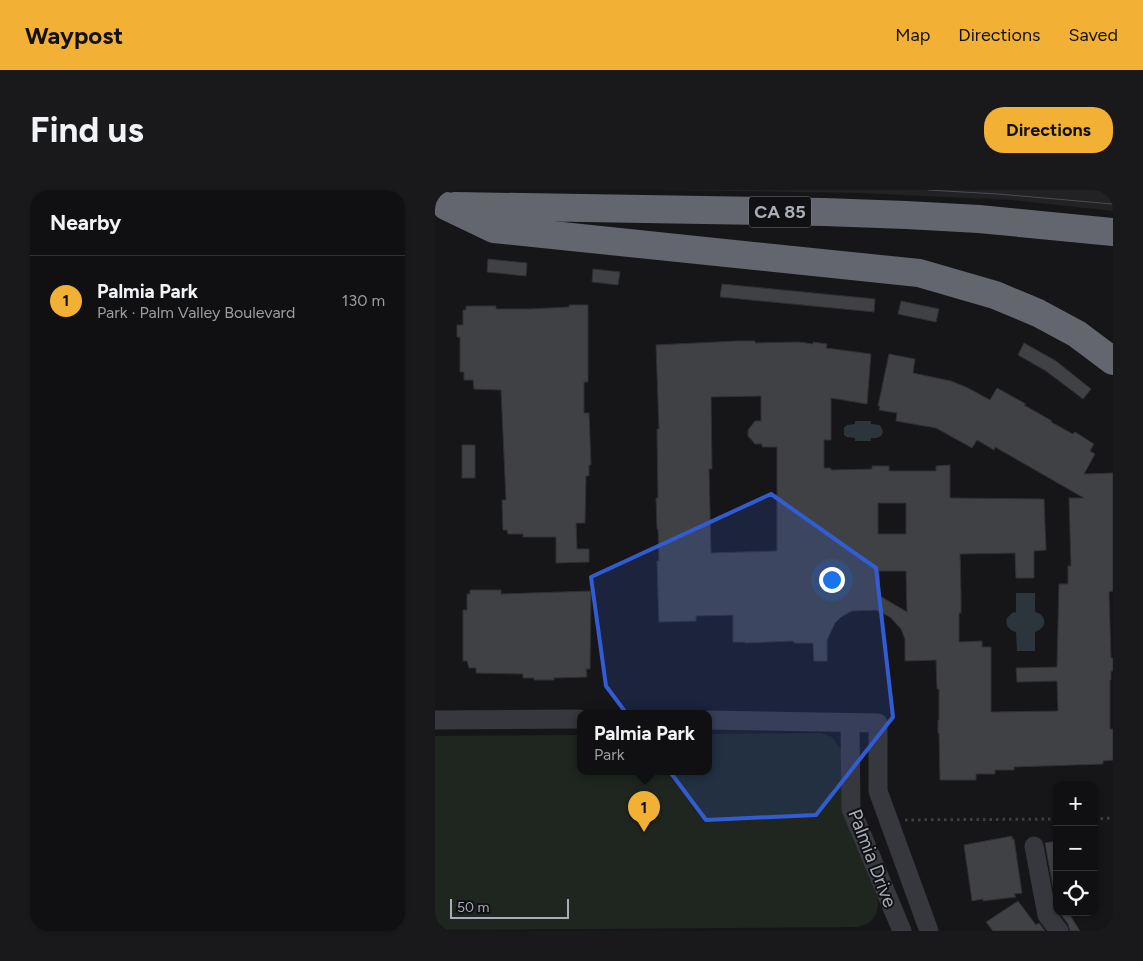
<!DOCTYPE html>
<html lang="en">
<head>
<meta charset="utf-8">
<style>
  body { margin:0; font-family:Figtree,sans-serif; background:#19191b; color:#f1f3f6 }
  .controls { position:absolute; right:15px; bottom:15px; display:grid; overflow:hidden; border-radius:10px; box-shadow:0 1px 4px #0004 }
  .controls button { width:45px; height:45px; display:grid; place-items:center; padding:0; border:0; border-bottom:1px solid #303032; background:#101012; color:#f1f3f6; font:25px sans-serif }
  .scale { position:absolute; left:15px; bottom:12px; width:119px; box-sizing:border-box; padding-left:5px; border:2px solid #a8adb8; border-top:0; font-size:14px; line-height:18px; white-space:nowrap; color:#a8adb8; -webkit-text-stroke:4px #111113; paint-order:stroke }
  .you { position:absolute; left:396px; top:389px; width:18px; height:18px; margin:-12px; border:4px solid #fff; border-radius:50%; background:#1a73e8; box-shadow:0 0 0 8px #1a73e833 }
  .badge { display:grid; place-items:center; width:32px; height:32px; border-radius:50%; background:#f2b134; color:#111; font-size:16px; font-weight:700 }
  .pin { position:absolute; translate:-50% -41px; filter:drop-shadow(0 1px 2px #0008) }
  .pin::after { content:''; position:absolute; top:26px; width:18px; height:15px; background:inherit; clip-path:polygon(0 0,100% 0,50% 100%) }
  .popup { position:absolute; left:142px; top:520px; width:135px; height:65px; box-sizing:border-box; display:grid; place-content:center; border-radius:10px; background:#101012; filter:drop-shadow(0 1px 4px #0005); font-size:16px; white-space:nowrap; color:#9c9d9f }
  .popup b { font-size:19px; color:#f1f3f6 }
  .popup::after { content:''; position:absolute; left:50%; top:100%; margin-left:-10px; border:10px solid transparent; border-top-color:#101012 }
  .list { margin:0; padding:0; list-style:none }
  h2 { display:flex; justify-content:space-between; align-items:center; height:65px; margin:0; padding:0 20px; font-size:21px }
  h2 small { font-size:16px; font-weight:400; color:#9c9d9f }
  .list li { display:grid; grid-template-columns:32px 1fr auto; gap:15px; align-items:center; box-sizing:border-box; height:90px; padding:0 20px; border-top:1px solid #303032 }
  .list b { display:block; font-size:19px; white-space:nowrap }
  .list p { margin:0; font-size:16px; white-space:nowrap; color:#9c9d9f }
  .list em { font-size:16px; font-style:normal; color:#9c9d9f }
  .icon { flex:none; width:28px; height:28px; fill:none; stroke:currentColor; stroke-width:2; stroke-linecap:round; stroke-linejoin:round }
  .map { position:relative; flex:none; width:678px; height:741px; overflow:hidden; border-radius:20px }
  header { display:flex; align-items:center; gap:30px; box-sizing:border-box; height:70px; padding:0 25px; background:#f2b134; color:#111 }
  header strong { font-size:24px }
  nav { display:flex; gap:28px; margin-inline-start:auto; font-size:18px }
  .intro { display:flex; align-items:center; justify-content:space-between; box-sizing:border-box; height:120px; padding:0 30px }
  h1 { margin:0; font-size:35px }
  .button { padding:12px 22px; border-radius:20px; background:#f2b134; color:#111; font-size:18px; font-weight:700 }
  main { display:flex; gap:30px; padding:0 30px }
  aside { flex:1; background:#101012; border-radius:20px; box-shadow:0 1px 4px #0004 }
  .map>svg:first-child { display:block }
</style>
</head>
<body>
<header>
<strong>Waypost</strong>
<nav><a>Map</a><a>Directions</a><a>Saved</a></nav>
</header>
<div class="intro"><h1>Find us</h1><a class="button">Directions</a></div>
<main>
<aside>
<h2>Nearby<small></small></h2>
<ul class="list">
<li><span class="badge">1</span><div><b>Palmia Park</b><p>Park · Palm Valley Boulevard</p></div><em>130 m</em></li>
</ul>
</aside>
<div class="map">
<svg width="678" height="741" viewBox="0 0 678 741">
  <rect width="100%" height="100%" fill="#161618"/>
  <polygon fill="#222225" points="222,0 678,0 678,21 577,10 425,3"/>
  <path fill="#1e261f" d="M386 543 397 547 406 559 420 646 443 710C444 726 436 735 421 737L0 740V546L145 545V581H273V544Z"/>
  <g fill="#2c353c">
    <path d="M420 231H436V234L445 235 448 241C447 248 442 248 436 248V251H420V248L412 247 409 245V238L412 235 420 234Z"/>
    <path d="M581 403H600V422C612 425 613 438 600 442V461H582L581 442C574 440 570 436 572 428L577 423 581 422Z"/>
  </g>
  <g fill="#404145" stroke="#303034" fill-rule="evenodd">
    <polygon points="53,69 92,73 91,86 52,82"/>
    <polygon points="158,79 185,82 183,95 157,92"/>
    <polygon points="287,94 440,109 439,122 285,107"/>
    <polygon points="466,111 504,119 501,132 463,124"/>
    <polygon points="134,115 153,115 153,192 149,192 149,223 154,223 156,275 154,275 154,286 151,286 150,333 141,333 142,359 154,359 154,372 121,373 121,347 88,347 88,344 73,344 72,340 68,340 67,310 71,310 66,200 39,199 38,190 29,190 29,182 25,182 25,147 22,147 22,135 28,135 28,120 31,120 31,116 61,116 61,119 95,119 134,117"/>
    <path d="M301 151H320V153L364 152 378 154V152L392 154 391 158 436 164 432 214 396 208V250H389V278H396V280L437 279V276H454V281H501V276L515 275V308L609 309 611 360 599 361V388H581L580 363 525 364 526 403V423H524V452L547 451V457H556V522L623 521 622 491 582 492 581 478 622 477 624 394H633V376H636L634 308H649L560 257 559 260 542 250 537 258 501 238 461 231 462 223 444 220 445 216H443L454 164 480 169 478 183 516 191 533 198 555 210 562 198 591 214 589 215 617 231 616 232 638 244 640 242 659 254 655 261 660 264 649 284 678 283V401L674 402 676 468H678V481H676V490H675V539H678V570L668 571V574L579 577V580H560V584H541V590H505L504 543H503V530H504V499H502L501 470 470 471V449L466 439 455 427 441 420 417 421 406 427 400 433 392 450V471H379L378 453H359L358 451 310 453V452H298V425L261 426V431L224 432 222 371H224L223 339H222L221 308H223L222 239H224L221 155ZM326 206V231H320L313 240V246L320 254H327V257H342V361L276 363 274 279H277L276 207ZM443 313H471V344H443ZM444 381H471L472 422 445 406Z"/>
    <polygon points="589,153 621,171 656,199 648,209 611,181 583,165"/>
    <rect x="27" y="255" width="13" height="33"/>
    <polygon points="35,400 66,400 66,404 156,401 155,479 151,479 152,487 119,488 119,490 99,490 99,488 88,488 88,484 41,483 41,478 34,478 32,471 28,471 28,420 32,420 32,404 35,404"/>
    <polygon points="577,646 577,649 579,649 587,703 579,704 581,707 548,711 548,709 537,711 529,655"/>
    <polygon points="622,651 622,696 618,697 610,653"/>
    <polygon points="583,711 601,735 604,733 610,741 558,741 551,732"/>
    <polygon points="624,722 633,722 645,741 635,741 633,734"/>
  </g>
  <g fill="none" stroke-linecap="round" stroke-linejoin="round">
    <g stroke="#3d3f44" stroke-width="3" stroke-dasharray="2.5 4" stroke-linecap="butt">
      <polyline points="659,629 678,628"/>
      <polyline points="470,630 622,629"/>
    </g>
    <g stroke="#37383d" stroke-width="19">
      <polyline points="0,530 145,529"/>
      <polyline points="273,530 443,533 443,601 494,741"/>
      <polyline points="415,533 416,619 467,741"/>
      <polyline points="599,656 612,725 624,741"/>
    </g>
    <g stroke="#63666e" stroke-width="28">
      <polyline points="11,16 59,39 484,83 560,105 603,123 642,144 678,171"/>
      <polyline points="20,16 389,22 471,25 544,29 678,42"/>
    </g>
    <polyline stroke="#4a4c52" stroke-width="1" points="493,0 563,4 678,14"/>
  </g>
  <path fill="#325cd3" fill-opacity="0.2" stroke="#325cd3" stroke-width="4" stroke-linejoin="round" d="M336 304 441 378 458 527 381 625 271 630 171 496 156 387Z"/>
  <g text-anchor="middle" stroke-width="4" stroke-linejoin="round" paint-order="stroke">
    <rect fill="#111113" stroke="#7b7e86" stroke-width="1" x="314" y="6.5" width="62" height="31" rx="4"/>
    <g font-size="18" font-weight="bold" fill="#a8adb8">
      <text x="345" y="28">CA 85</text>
    </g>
    <g font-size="19" fill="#a8adb8" stroke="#111113">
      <text transform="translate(438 668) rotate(69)" y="7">Palmia Drive</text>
    </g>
  </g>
</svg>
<div class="controls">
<button>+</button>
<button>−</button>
<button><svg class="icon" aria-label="locate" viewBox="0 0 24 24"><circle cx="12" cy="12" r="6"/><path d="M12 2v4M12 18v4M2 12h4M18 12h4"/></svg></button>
</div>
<div class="scale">50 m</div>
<div class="you"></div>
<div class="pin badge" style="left:209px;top:642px">1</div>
<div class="popup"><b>Palmia Park</b>Park</div>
</div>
</main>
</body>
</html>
